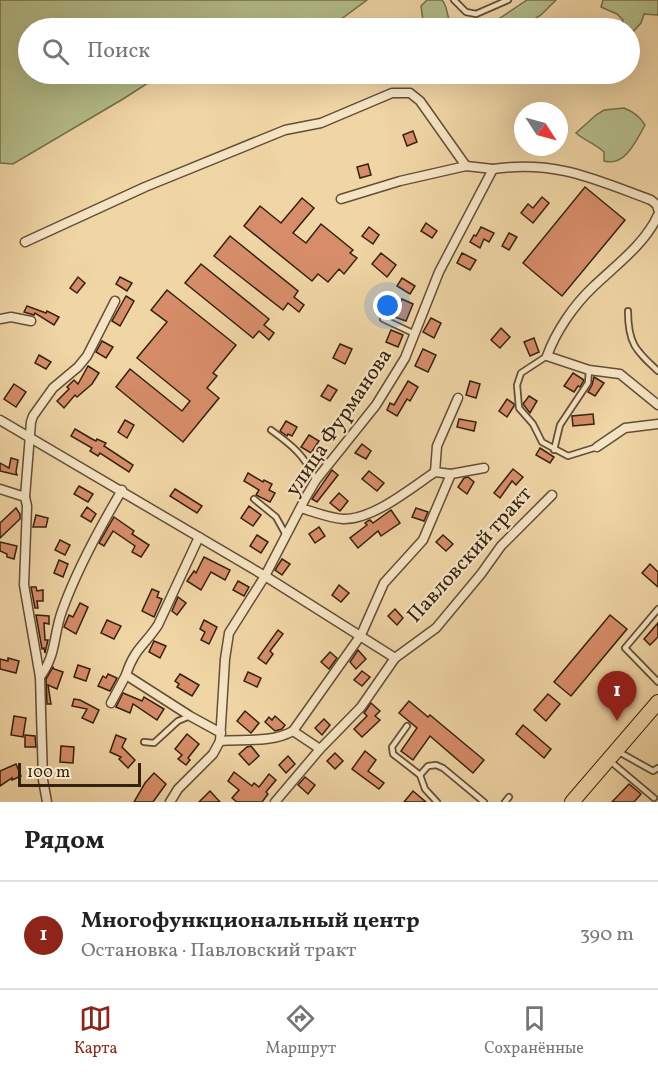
<!DOCTYPE html>
<html lang="ru">
<head>
<meta charset="utf-8">
<style>
  body { margin:0; font-family:Vollkorn,serif; background:#f2f2f2; color:#222 }
  .compass { position:absolute; left:514px; top:102px; width:54px; height:54px; border-radius:50%; background:#fff; box-shadow:0 6px 24px #0002; rotate:126deg }
  .scale { position:absolute; left:18px; bottom:15px; width:123px; box-sizing:border-box; padding-left:6px; border:3px solid #342211; border-top:0; font-size:16px; line-height:21px; white-space:nowrap; color:#342211; -webkit-text-stroke:4px #f5e4c4; paint-order:stroke }
  .you { position:absolute; left:388px; top:306px; width:21px; height:21px; margin:-15px; border:4px solid #fff; border-radius:50%; background:#1a73e8; box-shadow:0 0 0 9px #1a73e833 }
  .badge { display:grid; place-items:center; width:39px; height:39px; border-radius:50%; background:#8f2418; color:#fff; font-size:20px; font-weight:700 }
  .pin { position:absolute; translate:-50% -50px; filter:drop-shadow(0 2px 3px #0008) }
  .pin::after { content:''; position:absolute; top:32px; width:21px; height:18px; background:inherit; clip-path:polygon(0 0,100% 0,50% 100%) }
  .list { margin:0; padding:0; list-style:none }
  h2 { display:flex; justify-content:space-between; align-items:center; height:78px; margin:0; padding:0 24px; font-size:26px }
  h2 small { font-size:20px; font-weight:400; color:#767676 }
  .list li { display:grid; grid-template-columns:39px 1fr auto; gap:18px; align-items:center; box-sizing:border-box; height:108px; padding:0 24px; border-top:2px solid #e0e0e0 }
  .list b { display:block; font-size:22px; white-space:nowrap }
  .list p { margin:0; font-size:20px; white-space:nowrap; color:#767676 }
  .list em { font-size:20px; font-style:normal; color:#767676 }
  .icon { flex:none; width:33px; height:33px; fill:none; stroke:currentColor; stroke-width:2; stroke-linecap:round; stroke-linejoin:round }
  .map { position:relative; flex:none; width:658px; height:802px; overflow:hidden }
  .search { position:absolute; background:#fff; box-shadow:0 6px 24px #0002; left:18px; right:18px; top:18px; height:66px; display:flex; align-items:center; gap:15px; box-sizing:border-box; padding:0 21px; border-radius:33px; color:#767676; font-size:22px }
  .sheet { height:186px; background:#fff }
  nav { display:flex; justify-content:space-around; align-items:center; box-sizing:border-box; height:84px; border-top:2px solid #e0e0e0; background:#fff; font-size:16px; color:#767676 }
  nav a { display:grid; justify-items:center; gap:3px }
  nav .on { color:#8f2418 }
  .map>svg:first-child { display:block }
</style>
</head>
<body>
<div class="map">
<svg width="658" height="802" viewBox="0 0 658 802">
  <rect width="100%" height="100%" fill="#f0d5a5"/>
  <filter id="stains"><feTurbulence type="fractalNoise" baseFrequency=".00333" numOctaves="4"/><feColorMatrix values="0 0 0 0 .2 0 0 0 0 .09 0 0 0 0 .02 0 0 0 .5 -.17"/></filter>
  <radialGradient id="worn" r=".72"><stop offset=".6" stop-color="#630" stop-opacity="0"/><stop offset="1" stop-color="#630" stop-opacity=".3"/></radialGradient>
  <g fill="#b5be8a" stroke="#74704e" stroke-width="1.5">
    <polygon points="0,0 367,0 329,28 28,28 28,74 162,74 123,99 13,164 0,163"/>
    <path d="M427 0H442C450 10 445 20 455 28H432L423 20 421 6Z"/>
    <polygon points="527,0 556,0 541,15 520,28 485,28"/>
    <polygon points="603,0 658,0 658,15 644,14 641,23 630,35 630,28 621,28 623,20 617,14 601,7"/>
    <path d="M624 108C634 112 639 116 645 125 636 141 625 167 604 161V152C596 144 585 141 576 133L596 115 604 110Z"/>
  </g>
  <g fill="#d78d69" stroke="#342211" stroke-width="1.5">
    <polygon points="413,131 417,142 407,146 403,135"/>
    <polygon points="368,164 371,175 360,178 357,167"/>
    <polygon points="585,187 625,220 562,296 523,263"/>
    <polygon points="542,197 549,203 533,223 521,213 528,204 533,208"/>
    <polygon points="302,198 314,208 293,233 306,243 321,224 353,250 350,253 357,258 344,274 339,269 328,282 318,274 312,281 244,226 260,206 281,223"/>
    <polygon points="426,223 437,231 432,238 421,231"/>
    <polygon points="369,227 379,235 373,244 362,236"/>
    <polygon points="481,227 494,233 489,242 484,239 480,248 470,242 474,235 476,236"/>
    <polygon points="509,233 517,237 509,250 502,246"/>
    <polygon points="230,236 298,291 294,297 304,305 299,312 288,303 283,310 214,256"/>
    <polygon points="381,253 396,265 387,277 372,264"/>
    <polygon points="462,253 476,260 470,270 457,263"/>
    <polygon points="201,264 269,319 264,325 274,333 269,340 259,331 253,338 185,283"/>
    <polygon points="78,277 85,283 77,293 70,288"/>
    <polygon points="120,277 132,283 127,291 116,284"/>
    <polygon points="402,278 415,286 410,294 397,286"/>
    <polygon points="167,290 236,345 213,373 217,376 207,388 219,398 183,442 116,387 130,369 182,411 190,401 137,358 167,322 151,310"/>
    <polygon points="126,296 134,301 120,326 112,321"/>
    <polygon points="402,299 413,304 406,321 395,317"/>
    <polygon points="27,306 46,313 47,311 59,317 54,325 35,313 34,315 24,312"/>
    <polygon points="431,318 441,323 434,338 423,332"/>
    <polygon points="501,328 510,337 500,348 491,340"/>
    <polygon points="391,330 403,335 398,347 386,342"/>
    <polygon points="534,338 539,352 530,356 524,342"/>
    <polygon points="102,341 113,347 106,358 96,352"/>
    <polygon points="340,344 352,349 345,364 333,358"/>
    <polygon points="423,349 436,355 428,372 415,366"/>
    <polygon points="39,355 51,362 46,369 35,363"/>
    <polygon points="88,366 99,373 92,384 77,397 75,395 64,408 57,401 69,389 67,387 74,380 78,384"/>
    <polygon points="573,373 584,380 580,387 578,386 574,392 564,386"/>
    <polygon points="594,377 604,383 595,396 588,392 592,385"/>
    <polygon points="408,381 418,387 410,401 407,399 397,416 387,410 390,403 394,405"/>
    <polygon points="470,381 480,384 476,398 466,395"/>
    <polygon points="14,384 26,392 16,407 4,399"/>
    <polygon points="328,385 337,390 330,401 321,396"/>
    <polygon points="529,396 537,401 530,413 523,404"/>
    <polygon points="507,399 514,404 514,406 507,417 499,411"/>
    <polygon points="593,414 594,424 573,426 572,416"/>
    <polygon points="459,419 476,422 474,431 457,427"/>
    <polygon points="125,420 134,425 127,438 118,432"/>
    <polygon points="286,421 297,427 292,436 288,434 287,436 280,431"/>
    <polygon points="75,429 92,439 96,441 97,439 106,443 104,446 133,465 129,472 100,453 98,456 90,451 92,448 71,436"/>
    <polygon points="309,435 319,441 311,453 301,447"/>
    <polygon points="362,444 371,451 366,459 355,453"/>
    <polygon points="540,448 554,457 550,463 536,455"/>
    <polygon points="11,458 18,460 16,472 17,475 0,471 0,463 9,468"/>
    <polygon points="513,469 523,477 516,485 512,481 500,498 494,493"/>
    <polygon points="332,470 338,475 317,502 312,499"/>
    <polygon points="369,471 384,483 377,491 362,479"/>
    <polygon points="248,473 263,482 264,480 272,484 269,490 275,493 270,502 256,495 259,490 244,481"/>
    <polygon points="468,477 474,482 467,494 458,487 464,478"/>
    <polygon points="79,486 93,494 88,502 74,494"/>
    <polygon points="175,489 202,506 197,513 170,496"/>
    <polygon points="339,493 348,501 340,511 330,503"/>
    <polygon points="249,506 261,515 253,526 241,518"/>
    <polygon points="87,507 96,514 91,522 81,516"/>
    <polygon points="16,508 20,514 20,519 0,538 0,523"/>
    <polygon points="416,508 428,512 424,521 412,517"/>
    <polygon points="391,510 400,523 381,536 378,531 358,548 350,538 367,525 365,523 368,521 370,520 373,523"/>
    <polygon points="36,515 48,518 46,527 33,527"/>
    <polygon points="114,517 134,531 132,534 149,545 141,557 132,552 135,546 113,531 104,546 99,543"/>
    <polygon points="319,527 325,536 315,543 309,534"/>
    <polygon points="257,535 268,542 261,553 250,546"/>
    <polygon points="443,535 453,544 446,551 436,542"/>
    <polygon points="60,540 70,545 65,555 55,550"/>
    <polygon points="0,542 17,546 14,559 7,557 7,554 0,551"/>
    <polygon points="204,557 230,570 225,580 211,572 201,590 187,581 194,571 196,573"/>
    <polygon points="282,559 290,564 282,575 275,570"/>
    <polygon points="59,560 68,564 63,577 54,573"/>
    <polygon points="650,564 658,572 658,587 642,573"/>
    <polygon points="238,581 249,587 244,596 233,590"/>
    <polygon points="339,585 349,593 341,602 332,595"/>
    <polygon points="31,587 36,587 37,591 43,590 43,601 37,601 38,608 35,608"/>
    <polygon points="152,589 159,592 157,597 162,599 154,617 142,611"/>
    <polygon points="178,597 186,603 177,615 172,611"/>
    <polygon points="80,603 88,607 76,634 64,627 69,615 73,617"/>
    <polygon points="395,609 403,618 397,625 388,616"/>
    <polygon points="36,615 49,616 49,624 44,623 45,640 48,640 45,653 44,648 42,649"/>
    <polygon points="610,615 627,629 571,696 554,682"/>
    <polygon points="107,620 121,626 114,639 101,633"/>
    <polygon points="204,620 217,627 209,644 201,640 205,632 200,629"/>
    <polygon points="658,623 658,637 650,645 644,639"/>
    <polygon points="278,630 283,634 270,651 273,654 266,664 258,658"/>
    <polygon points="154,641 166,646 160,658 149,652"/>
    <polygon points="358,650 366,659 356,669 350,662"/>
    <polygon points="330,652 337,658 329,669 321,662"/>
    <polygon points="8,658 19,661 16,673 0,669 0,659 8,661"/>
    <polygon points="78,665 90,669 86,681 74,677"/>
    <polygon points="53,667 54,669 63,672 57,689 48,685 51,704 47,704 46,679"/>
    <polygon points="362,671 370,677 362,686 354,680"/>
    <polygon points="248,672 261,678 257,687 244,681"/>
    <polygon points="108,674 117,678 110,691 98,686 103,676 106,678"/>
    <polygon points="180,674 199,685 192,696 177,687 179,684 175,681"/>
    <polygon points="123,693 142,701 144,697 164,709 157,720 133,704 130,713 116,707"/>
    <polygon points="548,694 560,704 546,721 534,710"/>
    <polygon points="74,699 80,700 99,710 93,723 82,718 87,709 72,706"/>
    <polygon points="409,701 428,717 430,715 484,760 473,773 430,736 413,760 401,751 417,728 399,713"/>
    <polygon points="371,703 380,711 375,716 380,720 362,737 354,729 367,716 364,713"/>
    <polygon points="245,711 259,723 251,733 237,721"/>
    <polygon points="14,716 26,718 23,737 11,735"/>
    <polygon points="275,716 285,725 282,729 275,731 265,722 269,717 272,720"/>
    <polygon points="324,719 330,725 322,735 315,728"/>
    <polygon points="523,725 551,749 544,758 516,734"/>
    <polygon points="187,734 199,744 188,758 190,760 186,765 178,759 182,755 175,749"/>
    <polygon points="25,735 35,736 36,747 25,747"/>
    <polygon points="116,735 126,739 122,747 135,760 128,768 119,759 121,757 110,752"/>
    <polygon points="61,746 74,747 73,763 60,762"/>
    <polygon points="251,746 259,756 249,765 239,754 247,747"/>
    <polygon points="365,751 376,760 368,771 384,783 379,789 352,769"/>
    <polygon points="335,753 343,761 335,769 327,761"/>
    <polygon points="288,756 295,764 286,773 279,765"/>
    <polygon points="16,764 21,776 12,780 12,778 0,786 0,771"/>
    <polygon points="234,772 252,786 254,783 259,787 269,774 276,780 266,792 268,794 262,802 237,802 232,798 239,790 228,781"/>
    <polygon points="154,773 166,784 153,802 134,802 145,783"/>
    <polygon points="305,777 315,785 308,794 298,785"/>
    <polygon points="629,784 641,794 634,802 612,802"/>
    <polygon points="210,791 220,802 199,802"/>
    <polygon points="413,791 426,802 404,802"/>
  </g>
  <g fill="none" stroke-linecap="round" stroke-linejoin="round">
    <g stroke="#634f36" stroke-width="8">
      <g id="lane">
        <polyline points="454,0 466,12 476,14 508,0"/>
        <path d="M628 311C628 343 635 350 658 371"/>
        <polyline points="383,319 415,334"/>
        <polyline points="547,356 521,373 517,385 519,408 533,424 542,442 568,456 597,447"/>
        <path d="M271 430C293 446 304 455 316 480"/>
        <polyline points="554,450 560,425 588,383 589,370"/>
        <polyline points="254,499 276,517 286,535"/>
        <polyline points="658,609 625,648 658,682"/>
        <polyline points="407,726 392,747 393,754 420,775 425,789 437,802"/>
        <polyline points="144,742 154,743 178,721 190,716"/>
        <polyline points="619,752 653,771 658,768"/>
        <polyline points="610,761 654,798"/>
        <polyline points="420,775 428,766 436,765 443,768 484,802"/>
        <polyline points="505,802 509,797"/>
      </g>
    </g>
    <g stroke="#634f36" stroke-width="11">
      <g id="street">
        <path d="M493 169C556 160 594 179 651 200L657 205 658 209"/>
        <path d="M658 215C645 244 616 265 593 287 574 305 556 331 547 356L589 370 620 374 658 405"/>
        <polyline points="25,242 145,187 285,130 321,123 392,93 410,93 420,101 466,166"/>
        <polyline points="0,319 11,317 31,321"/>
        <polyline points="0,420 265,576 395,658"/>
        <polyline points="597,447 625,428 658,424"/>
        <polyline points="435,472 437,446 458,398"/>
        <polyline points="0,489 25,497"/>
        <path d="M301 508C314 512 329 518 343 519 373 520 411 488 435 472L451 474"/>
        <path d="M199 537 158 625C145 645 134 649 126 675L190 716 221 733"/>
        <path d="M40 677C57 654 53 636 62 611 77 569 99 529 122 490"/>
        <polyline points="111,703 126,675"/>
        <polyline points="293,731 320,749"/>
        <path d="M220 741C243 739 272 743 293 731L361 635 384 583 423 540 451 474 484 468"/>
        <polyline points="47,802 43,780 40,677 24,585 27,506 25,497 31,422 33,416 53,388 78,367 87,356 115,301"/>
        <polyline points="170,802 178,789 213,754 220,741 225,659 229,633 265,576 306,497 316,480 376,405 405,358 439,272 493,169 466,166 400,181 341,199"/>
        <polyline points="275,802 320,749 361,707 395,658 436,628 481,574 501,546 552,495"/>
      </g>
    </g>
    <g stroke="#342211" stroke-width="16">
      <polyline id="primary" points="572,802 658,702"/>
    </g>
    <use href="#lane" stroke="#f5e4c4" stroke-width="4.5"/>
    <use href="#street" stroke="#f5e4c4" stroke-width="8"/>
    <use href="#primary" stroke="#f0d5a5" stroke-width="14"/>
  </g>
  <g text-anchor="middle" stroke-width="4.5" stroke-linejoin="round" paint-order="stroke">
    <g font-size="21" fill="#342211" stroke="#f5e4c4">
      <text transform="translate(338 422) rotate(-56)" y="7">улица Фурманова</text>
      <text transform="translate(469 554) rotate(-48)" y="7">Павловский тракт</text>
    </g>
  </g>
  <rect width="100%" height="100%" filter="url(#stains)"/>
  <rect width="100%" height="100%" fill="url(#worn)"/>
</svg>
<svg class="compass" viewBox="-18 -18 36 36"><path d="M0-13l5 13h-10z" fill="#e53935"/><path d="M0 13l5-13h-10z" fill="#767676"/></svg>
<div class="scale">100 m</div>
<div class="you"></div>
<div class="pin badge" style="left:617px;top:721px">1</div>
<div class="search"><svg class="icon" aria-label="search" viewBox="0 0 24 24"><circle cx="10" cy="10" r="6"/><path d="M15 15l6 6"/></svg>Поиск</div>
</div>
<section class="sheet">
<h2>Рядом<small></small></h2>
<ul class="list">
<li><span class="badge">1</span><div><b>Многофункциональный центр</b><p>Остановка · Павловский тракт</p></div><em>390 m</em></li>
</ul>
</section>
<nav>
<a class="on"><svg class="icon" aria-label="map" viewBox="0 0 24 24"><path d="M3 6l6-2 6 2 6-2v14l-6 2-6-2-6 2zM9 4v14M15 6v14"/></svg>Карта</a>
<a><svg class="icon" aria-label="directions" viewBox="0 0 24 24"><path d="M12 3l9 9-9 9-9-9zM9 14v-3h6M13 9l2 2-2 2"/></svg>Маршрут</a>
<a><svg class="icon" aria-label="saved" viewBox="0 0 24 24"><path d="M7 4h10v16l-5-4-5 4z"/></svg>Сохранённые</a>
</nav>
</body>
</html>
